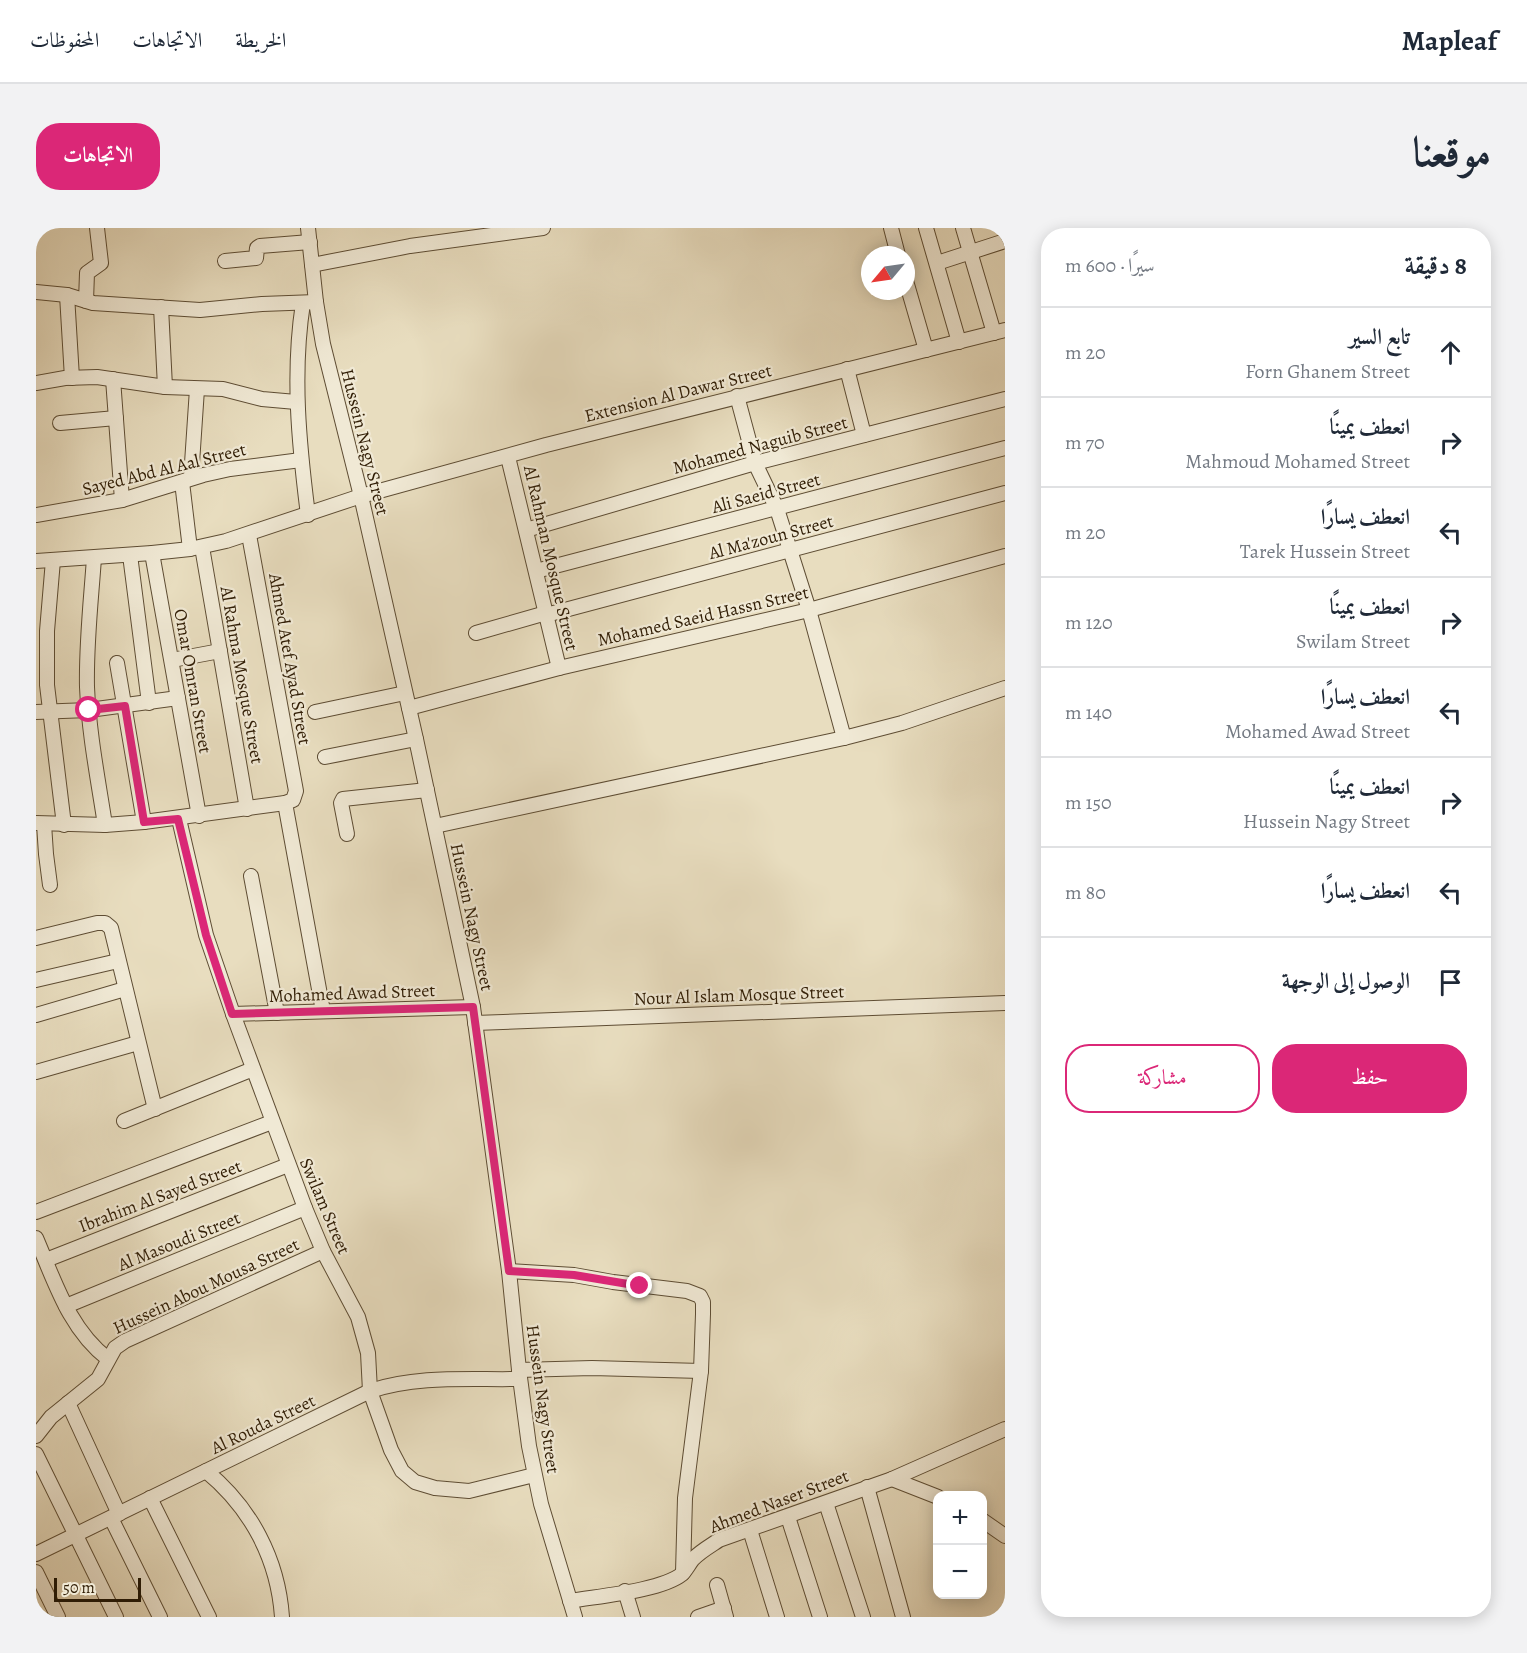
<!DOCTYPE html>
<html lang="ar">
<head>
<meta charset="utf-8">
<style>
  body { margin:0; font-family:Alegreya,Amiri,serif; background:#f2f2f3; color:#1f2937; direction:rtl }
  .controls { position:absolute; right:18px; bottom:18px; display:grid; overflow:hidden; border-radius:12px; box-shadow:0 3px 15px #0003 }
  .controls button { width:54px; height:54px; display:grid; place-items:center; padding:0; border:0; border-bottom:2px solid #e0e1e3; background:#fff; color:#1f2937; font:30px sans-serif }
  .compass { position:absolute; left:825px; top:18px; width:54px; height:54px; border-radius:50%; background:#fff; box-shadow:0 3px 15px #0003; rotate:241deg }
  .scale { position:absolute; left:18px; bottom:15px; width:87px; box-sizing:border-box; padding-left:6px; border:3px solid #301d05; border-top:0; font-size:16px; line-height:21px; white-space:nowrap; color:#301d05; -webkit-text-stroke:4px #f0e9d5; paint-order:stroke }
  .stop { position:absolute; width:18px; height:18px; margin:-14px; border:4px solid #db2777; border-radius:50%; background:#fff }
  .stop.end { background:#db2777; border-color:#fff; box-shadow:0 2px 6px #0008 }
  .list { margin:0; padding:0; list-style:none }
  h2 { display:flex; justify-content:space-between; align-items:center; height:78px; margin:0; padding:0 24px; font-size:26px }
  h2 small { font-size:20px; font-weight:400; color:#747a83 }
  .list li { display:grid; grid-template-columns:39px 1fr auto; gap:18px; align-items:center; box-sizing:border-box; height:90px; padding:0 24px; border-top:2px solid #e0e1e3 }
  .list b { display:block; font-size:22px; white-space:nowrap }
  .list p { margin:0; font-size:20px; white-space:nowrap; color:#747a83 }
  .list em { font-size:20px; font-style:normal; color:#747a83 }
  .actions { display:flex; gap:12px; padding:18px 24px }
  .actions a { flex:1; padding:14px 0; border:2px solid #db2777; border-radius:24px; text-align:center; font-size:21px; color:#db2777 }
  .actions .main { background:#db2777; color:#fff }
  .icon { flex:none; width:33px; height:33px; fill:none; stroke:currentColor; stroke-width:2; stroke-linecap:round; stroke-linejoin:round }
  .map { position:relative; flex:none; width:969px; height:1389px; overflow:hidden; direction:ltr; border-radius:24px }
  header { display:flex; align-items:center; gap:36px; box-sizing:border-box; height:84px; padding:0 30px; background:#fff; border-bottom:2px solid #e0e1e3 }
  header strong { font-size:28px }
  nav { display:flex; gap:33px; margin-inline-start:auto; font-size:21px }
  .intro { display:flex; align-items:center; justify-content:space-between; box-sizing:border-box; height:144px; padding:0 36px }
  h1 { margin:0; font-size:42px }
  .button { padding:15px 27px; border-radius:24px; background:#db2777; color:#fff; font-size:21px; font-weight:700 }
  main { display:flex; gap:36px; padding:0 36px }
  aside { flex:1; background:#fff; border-radius:24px; box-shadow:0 3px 15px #0003 }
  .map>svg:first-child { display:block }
</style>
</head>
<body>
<header>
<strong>Mapleaf</strong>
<nav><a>الخريطة</a><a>الاتجاهات</a><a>المحفوظات</a></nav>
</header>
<div class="intro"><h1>موقعنا</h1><a class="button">الاتجاهات</a></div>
<main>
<aside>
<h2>8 دقيقة<small>سيرًا · 600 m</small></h2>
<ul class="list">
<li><svg class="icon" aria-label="ahead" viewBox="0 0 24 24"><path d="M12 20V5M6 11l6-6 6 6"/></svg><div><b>تابع السير</b><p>Forn Ghanem Street</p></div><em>20 m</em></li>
<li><svg class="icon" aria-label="right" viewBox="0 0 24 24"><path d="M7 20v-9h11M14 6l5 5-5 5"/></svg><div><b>انعطف يمينًا</b><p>Mahmoud Mohamed Street</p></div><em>70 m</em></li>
<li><svg class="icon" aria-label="left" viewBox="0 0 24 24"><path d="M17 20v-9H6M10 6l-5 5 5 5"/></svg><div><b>انعطف يسارًا</b><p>Tarek Hussein Street</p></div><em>20 m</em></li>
<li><svg class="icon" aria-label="right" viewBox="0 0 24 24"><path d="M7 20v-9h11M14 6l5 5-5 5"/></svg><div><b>انعطف يمينًا</b><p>Swilam Street</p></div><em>120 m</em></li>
<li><svg class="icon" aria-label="left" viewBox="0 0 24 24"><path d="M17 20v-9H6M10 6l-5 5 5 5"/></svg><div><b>انعطف يسارًا</b><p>Mohamed Awad Street</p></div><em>140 m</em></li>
<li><svg class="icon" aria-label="right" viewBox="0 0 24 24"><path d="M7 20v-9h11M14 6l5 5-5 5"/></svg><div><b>انعطف يمينًا</b><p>Hussein Nagy Street</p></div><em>150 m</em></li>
<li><svg class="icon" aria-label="left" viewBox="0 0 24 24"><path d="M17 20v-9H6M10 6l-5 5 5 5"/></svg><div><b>انعطف يسارًا</b></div><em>80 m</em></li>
<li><svg class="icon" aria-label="arrive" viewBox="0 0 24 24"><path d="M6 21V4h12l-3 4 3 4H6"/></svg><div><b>الوصول إلى الوجهة</b></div></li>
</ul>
<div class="actions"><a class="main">حفظ</a><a>مشاركة</a></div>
</aside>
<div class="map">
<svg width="969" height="1389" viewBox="0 0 969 1389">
  <rect width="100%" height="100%" fill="#e8ddbf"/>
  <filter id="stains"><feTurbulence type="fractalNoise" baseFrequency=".00333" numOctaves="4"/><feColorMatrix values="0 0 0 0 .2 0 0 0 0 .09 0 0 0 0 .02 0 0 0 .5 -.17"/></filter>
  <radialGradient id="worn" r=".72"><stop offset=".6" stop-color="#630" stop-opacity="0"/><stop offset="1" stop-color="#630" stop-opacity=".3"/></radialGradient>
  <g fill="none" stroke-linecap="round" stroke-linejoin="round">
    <g stroke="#5e4d34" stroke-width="16">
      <g id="minor">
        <polyline points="272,0 280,74 287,116 325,268 380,511 437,779 473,1043 483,1142 493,1218 505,1276 539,1389"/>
        <polyline points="855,0 862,27"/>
        <polyline points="890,0 923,114"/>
        <polyline points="927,0 958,105"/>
        <polyline points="189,33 220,30 221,20 224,18 274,14"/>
        <polyline points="901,35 969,13"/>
        <polyline points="276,37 374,18 507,0"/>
        <polyline points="870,53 890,122"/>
        <polyline points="0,64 31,67 57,75 164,82 226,76 280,74"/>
        <polyline points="31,67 36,150"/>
        <polyline points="50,73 51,45 65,35 61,0"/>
        <path d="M267 75C256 146 263 216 272 287"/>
        <polyline points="125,79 129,159"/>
        <polyline points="811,141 828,207"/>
        <polyline points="77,151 86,272"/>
        <polyline points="0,155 29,150 61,149 129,159 187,161 226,171 260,174"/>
        <polyline points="701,168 719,235 741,281 773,382 808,510"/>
        <polyline points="24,195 80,190"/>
        <polyline points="472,229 523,440"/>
        <polyline points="155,250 161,161"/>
        <polyline points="146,254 154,321"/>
        <polyline points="0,287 86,272 167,247 194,241 265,232"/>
        <polyline points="490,302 719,235 969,171"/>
        <polyline points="166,319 211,581"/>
        <polyline points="116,325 163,588"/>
        <polyline points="94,327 113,475"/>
        <path d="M58 330C55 373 50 416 51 459 53 506 62 551 69 597"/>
        <polyline points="17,332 11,403 11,457 28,597"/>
        <polyline points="0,333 116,325 154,321 190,313 325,268 510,217 969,102"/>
        <polyline points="500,343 969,220"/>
        <polyline points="510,387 969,265"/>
        <polyline points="440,405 510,385"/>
        <polyline points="136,432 184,423"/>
        <polyline points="81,435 108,594"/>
        <polyline points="373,480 523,440 773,382 969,328"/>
        <polyline points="0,484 53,482 142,470"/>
        <polyline points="279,484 369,465"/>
        <polyline points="289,529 380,511"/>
        <polyline points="249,575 287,783"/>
        <polyline points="143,591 170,707 197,786 269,980 287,1023 322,1089 332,1125 334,1163 355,1222 366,1243 379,1254 399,1260 433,1263 498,1247"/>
        <polyline points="0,595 69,597 108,594 249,575 257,572 260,563 213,307"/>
        <polyline points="8,596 10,626 14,657"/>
        <polyline points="399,598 808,510 866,495 969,460"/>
        <polyline points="311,606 305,575 307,571 391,562"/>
        <polyline points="215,648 241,785"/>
        <polyline points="0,710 61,695 69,695 75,700 119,881"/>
        <polyline points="0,752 82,733"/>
        <polyline points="197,786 437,779"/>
        <polyline points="0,787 89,761"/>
        <polyline points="439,795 969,775"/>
        <polyline points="0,844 102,815"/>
        <polyline points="88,893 217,841"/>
        <polyline points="0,984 236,894"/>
        <path d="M0 1010C19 1054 33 1101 72 1131"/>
        <polyline points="10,1032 252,937"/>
        <polyline points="473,1043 538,1047 577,1054 651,1063 664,1068 667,1074 667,1086 665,1143 649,1270 647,1345"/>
        <polyline points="30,1078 269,980"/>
        <polyline points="483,1142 556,1140 665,1143"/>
        <polyline points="32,1175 83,1286"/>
        <polyline points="0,1208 15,1189 62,1151 79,1120 89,1113 287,1023"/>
        <polyline points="0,1226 80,1389"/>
        <path d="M170 1243C215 1280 242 1331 246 1389"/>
        <polyline points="856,1251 902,1269"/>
        <polyline points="831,1259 867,1389"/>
        <polyline points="114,1270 173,1389"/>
        <polyline points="790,1275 827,1389"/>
        <polyline points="752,1289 784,1389"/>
        <polyline points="75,1290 124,1389"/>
        <polyline points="946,1292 969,1308"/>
        <polyline points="714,1302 741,1389"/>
        <path d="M0 1326 334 1163C382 1147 433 1152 484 1151"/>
        <polyline points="0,1344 22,1389"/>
        <polyline points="681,1357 690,1389"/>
        <polyline points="589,1363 597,1389"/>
        <path d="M534 1373C562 1368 625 1363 646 1346 650 1342 653 1336 657 1331 665 1323 674 1318 683 1312L856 1251 969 1201"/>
        <polyline points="662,1389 688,1380"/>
      </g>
    </g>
    <use href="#minor" stroke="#f0e9d5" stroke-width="14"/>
  </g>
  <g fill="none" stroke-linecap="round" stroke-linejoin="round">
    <polyline stroke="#db2777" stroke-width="8" points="53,482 89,478 108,594 142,591 170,707 196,786 437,779 473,1043 538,1047 604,1058"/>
  </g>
  <g text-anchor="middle" stroke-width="4.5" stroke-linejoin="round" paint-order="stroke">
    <g font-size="18" fill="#301d05" stroke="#f0e9d5">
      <text transform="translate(642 165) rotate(-14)" y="6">Extension Al Dawar Street</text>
      <text transform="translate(329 214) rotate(76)" y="6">Hussein Nagy Street</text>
      <text transform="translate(724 217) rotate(-15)" y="6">Mohamed Naguib Street</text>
      <text transform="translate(128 241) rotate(-14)" y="6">Sayed Abd Al Aal Street</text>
      <text transform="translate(730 265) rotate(-15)" y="6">Ali Saeid Street</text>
      <text transform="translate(735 309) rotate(-15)" y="6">Al Ma'zoun Street</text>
      <text transform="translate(515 330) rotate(77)" y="6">Al Rahman Mosque Street</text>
      <text transform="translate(667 388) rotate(-13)" y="6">Mohamed Saeid Hassn Street</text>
      <text transform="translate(254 431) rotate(80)" y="6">Ahmed Atef Ayad Street</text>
      <text transform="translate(206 447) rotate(80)" y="6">Al Rahma Mosque Street</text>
      <text transform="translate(157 453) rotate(80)" y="6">Omar Omran Street</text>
      <text transform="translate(436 689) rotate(78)" y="6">Hussein Nagy Street</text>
      <text transform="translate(316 765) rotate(-2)" y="6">Mohamed Awad Street</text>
      <text transform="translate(703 767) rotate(-2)" y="6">Nour Al Islam Mosque Street</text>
      <text transform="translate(124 968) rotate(-21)" y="6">Ibrahim Al Sayed Street</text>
      <text transform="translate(289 978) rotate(67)" y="6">Swilam Street</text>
      <text transform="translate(143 1013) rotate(-22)" y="6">Al Masoudi Street</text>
      <text transform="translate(170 1058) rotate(-25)" y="6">Hussein Abou Mousa Street</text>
      <text transform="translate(507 1171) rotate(82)" y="6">Hussein Nagy Street</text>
      <text transform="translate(227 1196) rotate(-26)" y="6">Al Rouda Street</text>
      <text transform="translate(743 1273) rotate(-21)" y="6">Ahmed Naser Street</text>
    </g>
  </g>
  <rect width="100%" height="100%" filter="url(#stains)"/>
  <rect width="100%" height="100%" fill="url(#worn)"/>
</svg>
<div class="controls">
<button>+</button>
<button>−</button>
</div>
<svg class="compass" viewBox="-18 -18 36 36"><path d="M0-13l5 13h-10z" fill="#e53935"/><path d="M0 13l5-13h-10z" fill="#747a83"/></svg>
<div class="scale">50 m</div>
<div class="stop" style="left:53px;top:482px"></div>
<div class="stop end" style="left:604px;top:1058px"></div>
</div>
</main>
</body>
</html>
